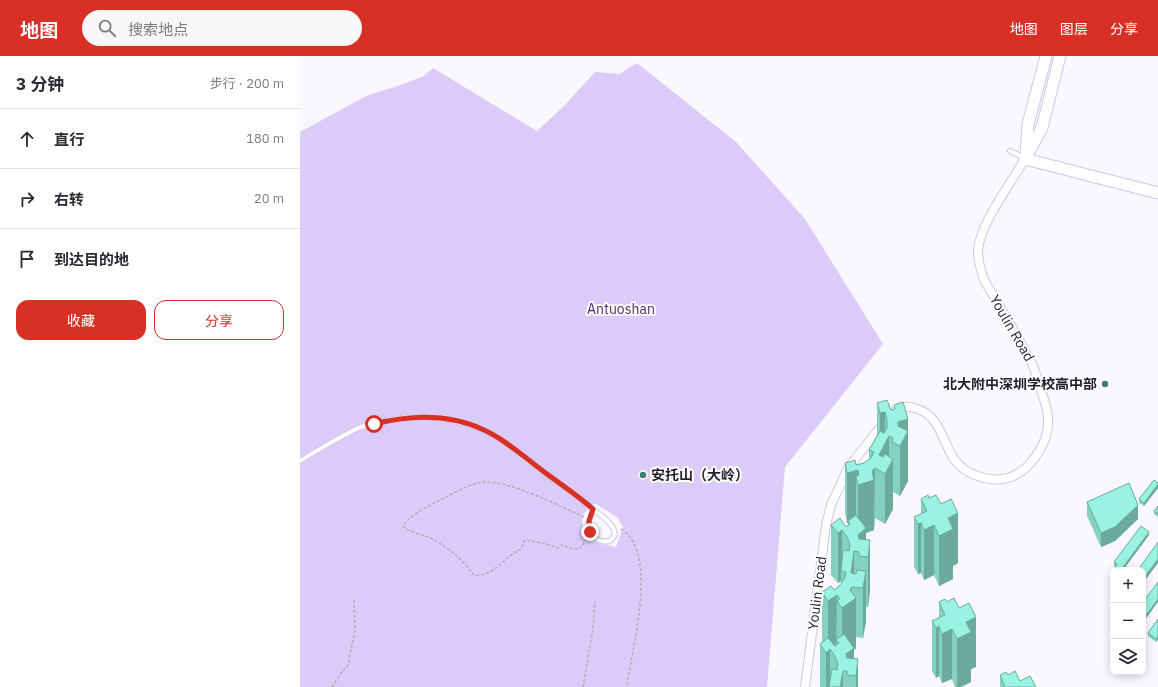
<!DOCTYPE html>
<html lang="zh">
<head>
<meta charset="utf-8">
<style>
  body { margin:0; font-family:"IBM Plex Sans","Noto Sans SC",sans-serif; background:#f7f7f7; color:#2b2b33 }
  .controls { position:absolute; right:12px; bottom:12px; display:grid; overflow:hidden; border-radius:8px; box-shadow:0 2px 10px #0003 }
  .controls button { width:36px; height:36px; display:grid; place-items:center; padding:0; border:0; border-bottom:1px solid #e1e1e2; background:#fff; color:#2b2b33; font:20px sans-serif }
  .stop { position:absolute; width:12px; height:12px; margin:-9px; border:3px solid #d93025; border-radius:50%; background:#fff }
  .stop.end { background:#d93025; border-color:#fff; box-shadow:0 1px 4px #0008 }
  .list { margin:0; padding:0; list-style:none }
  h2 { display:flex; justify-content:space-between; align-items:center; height:52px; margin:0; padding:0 16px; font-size:17px }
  h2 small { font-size:13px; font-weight:400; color:#7c7c81 }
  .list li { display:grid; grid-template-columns:26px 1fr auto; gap:12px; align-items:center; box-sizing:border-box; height:60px; padding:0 16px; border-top:1px solid #e1e1e2 }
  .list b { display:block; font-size:15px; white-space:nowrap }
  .list em { font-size:13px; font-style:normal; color:#7c7c81 }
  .actions { display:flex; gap:8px; padding:12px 16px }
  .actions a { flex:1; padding:9px 0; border:1px solid #d93025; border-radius:12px; text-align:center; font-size:14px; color:#d93025 }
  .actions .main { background:#d93025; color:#fff }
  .icon { flex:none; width:22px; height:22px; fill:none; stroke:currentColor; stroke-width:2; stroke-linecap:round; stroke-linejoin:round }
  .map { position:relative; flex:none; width:858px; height:631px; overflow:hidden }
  header { display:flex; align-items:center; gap:24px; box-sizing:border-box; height:56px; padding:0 20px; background:#d93025; color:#fff }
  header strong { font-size:19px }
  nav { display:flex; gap:22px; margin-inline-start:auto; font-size:14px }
  .search { width:280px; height:36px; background:#f7f7f7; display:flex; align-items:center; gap:10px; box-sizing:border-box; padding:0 14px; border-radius:22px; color:#7c7c81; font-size:15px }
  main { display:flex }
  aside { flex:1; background:#fff }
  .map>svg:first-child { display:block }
</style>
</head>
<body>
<header>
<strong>地图</strong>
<div class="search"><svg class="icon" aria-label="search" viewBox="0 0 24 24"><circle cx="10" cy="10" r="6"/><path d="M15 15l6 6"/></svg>搜索地点</div>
<nav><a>地图</a><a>图层</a><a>分享</a></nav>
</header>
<main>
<aside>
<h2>3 分钟<small>步行 · 200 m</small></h2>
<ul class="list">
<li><svg class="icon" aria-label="ahead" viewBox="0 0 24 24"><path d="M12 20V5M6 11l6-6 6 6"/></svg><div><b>直行</b></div><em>180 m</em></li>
<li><svg class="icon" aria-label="right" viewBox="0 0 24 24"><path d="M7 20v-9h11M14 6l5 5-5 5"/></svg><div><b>右转</b></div><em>20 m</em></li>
<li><svg class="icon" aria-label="arrive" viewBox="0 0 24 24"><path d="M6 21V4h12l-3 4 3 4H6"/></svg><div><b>到达目的地</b></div></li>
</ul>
<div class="actions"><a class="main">收藏</a><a>分享</a></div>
</aside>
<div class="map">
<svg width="858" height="631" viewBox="0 0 858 631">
  <rect width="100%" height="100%" fill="#faf7fe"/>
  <path fill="#dbcbf8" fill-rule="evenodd" d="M337 7 436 86 505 163 583 288 485 411 467 631H0V76L68 39 95 31 124 20 133 12 237 75 264 50 295 16 319 18ZM295 447 318 462 323 472 316 491 288 485 289 483 283 477 282 462 284 457Z"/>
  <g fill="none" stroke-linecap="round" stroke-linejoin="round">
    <g stroke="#d1c5e6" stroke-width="6">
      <g id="lane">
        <polyline points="710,95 725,102"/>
        <path d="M0 405C18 394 42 379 61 371 99 357 146 358 183 374 199 381 213 392 226 403 247 418 268 434 289 450 298 458 314 466 315 479L310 485C301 487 289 482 288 471 288 465 292 459 293 453"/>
      </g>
    </g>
    <g stroke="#d1c5e6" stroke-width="10">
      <g id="street">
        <path d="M595 355C601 351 608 350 615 352 640 359 641 383 654 403 661 413 672 419 684 422 692 424 702 424 711 421 721 417 730 409 736 400 743 390 749 376 748 363 748 354 744 343 741 334 738 325 736 316 732 308 718 279 700 251 684 224 681 215 678 206 678 196 678 171 712 125 725 103"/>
        <polyline points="505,631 526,469 531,449 548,412 583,368"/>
      </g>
    </g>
    <g stroke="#d1c5e6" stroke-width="13">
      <g id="secondary">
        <polyline points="726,98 728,68 746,0"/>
        <polyline points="725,103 858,137"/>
        <polyline points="725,103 742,72 760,0"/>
      </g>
    </g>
    <g stroke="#b0adb5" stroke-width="1.5" stroke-dasharray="3 2" stroke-linecap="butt">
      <path d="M284 461C259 450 209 424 183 426 168 428 153 438 140 444 127 451 111 458 103 470 107 476 126 479 134 484 150 493 163 504 174 519 194 521 205 500 221 493L225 484 243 487 258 492 262 489 274 493 281 492 286 483"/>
      <path d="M321 473C360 497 331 594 327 631"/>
      <polyline points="32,631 41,617 48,609 55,574 54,544"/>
      <polyline points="283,631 293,572 295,545"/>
    </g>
    <use href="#lane" stroke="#fff" stroke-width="4"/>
    <use href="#street" stroke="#fff" stroke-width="8"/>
    <use href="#secondary" stroke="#fff" stroke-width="11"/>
  </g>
  <g fill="#84d1c2">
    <polygon points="577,347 591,354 594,353 594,349 608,363 608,425 600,440 593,436 593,453 585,468 575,462 574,474 566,477 566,483 570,484 570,534 568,551 566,551 566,565 563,582 556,581 556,592 554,594 554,603 558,631 520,631 520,588 522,586 522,536 534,534 541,529 541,525 538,527 531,519 531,469 546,471 548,469 548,467 547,467 545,457 545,407 556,409 564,407 569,403 569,394 577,380"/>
    <polygon points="858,427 858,432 844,450 839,447 839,443"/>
    <polygon points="621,443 658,507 653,510 653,523 639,530 634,519 624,524 621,517 618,518 614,511 614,461 621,458"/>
    <polygon points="787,446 838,463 815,485 801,491 787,460"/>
    <polygon points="858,450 858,461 854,458 854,455"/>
    <polygon points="849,479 823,514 813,514 816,511 814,510 814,506"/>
    <polygon points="639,546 676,611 671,613 671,626 661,631 655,631 652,623 642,627 639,620 636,622 632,615 632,565 639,562"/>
    <polygon points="858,563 858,583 856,586 848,580 848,577"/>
    <polygon points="700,619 708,619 720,625 736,631 700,631"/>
  </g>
  <g fill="#6caa9e">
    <polygon points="585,356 585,387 589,380 589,410 593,403 593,453 585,468 585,418 579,399 580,396 580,357"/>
    <polygon points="608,363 608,425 600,440 600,390 598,389 598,366"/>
    <polygon points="575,412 574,474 566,477 566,501 558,496 558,429"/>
    <polygon points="558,414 558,428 556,420 556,465 548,465 548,467 547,467 547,417"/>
    <polygon points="858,428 858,432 844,450 844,447"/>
    <polygon points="838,449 838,463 815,485 801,491 801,477"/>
    <polygon points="658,457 658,507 653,510 653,523 639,530 639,480 648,462"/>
    <polygon points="621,467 621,517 618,518 618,468"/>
    <polygon points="634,469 634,519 624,524 624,474"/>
    <polygon points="542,474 542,516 541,515 541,525 538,527 538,477"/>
    <polygon points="849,476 849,479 823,514 821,514"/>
    <polygon points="570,484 570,534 568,551 568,501"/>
    <polygon points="554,495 554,531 552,531 552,545 556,542 556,592 554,594 554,620 547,615 542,602 542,552 550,534 551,517"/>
    <polygon points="858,503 858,507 843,527 843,523"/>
    <polygon points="566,515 566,565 563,582 563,532"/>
    <polygon points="537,539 536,589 528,595 528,545"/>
    <polygon points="858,543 858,546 844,565 844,562"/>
    <polygon points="676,561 676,611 671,613 671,626 661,631 657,631 657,583 666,566"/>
    <polygon points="639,570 639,620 636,622 636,572"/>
    <polygon points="652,573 652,623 642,627 642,578"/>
    <polygon points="858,580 858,583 856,586 856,583"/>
    <polygon points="530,593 530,631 526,631 526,597"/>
    <polygon points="558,603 558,631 556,631 556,620"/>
    <polygon points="543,615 543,631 540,631"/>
  </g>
  <g fill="#9af3e2" stroke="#6caa9e">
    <polygon points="587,344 591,354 595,353 594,349 603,346 608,363 598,366 598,370 608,375 600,390 592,386 593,382 589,380 579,399 583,401 585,398 593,403 585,418 575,412 572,415 574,424 558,429 556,420 559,419 558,414 547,417 545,407 555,404 556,409 564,407 571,402 574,396 569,394 580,375 584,377 587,372 587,364 585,356 580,357 577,347"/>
    <polygon points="854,424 858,427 858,428 844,447 839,443"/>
    <polygon points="829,427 838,449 815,471 801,477 787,446"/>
    <polygon points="628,439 629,442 636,439 641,448 651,443 658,457 648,462 653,473 639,480 634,469 624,474 621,467 618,468 614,461 627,455 621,443"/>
    <polygon points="858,450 858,458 854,455"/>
    <polygon points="556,459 566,472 558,479 559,483 570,484 568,501 559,500 559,496 554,495 551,517 556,518 557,514 566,515 563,532 552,531 550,534 556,542 542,552 537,545 540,543 537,539 528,545 522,536 531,530 534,534 540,529 545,522 546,516 541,515 543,494 549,495 550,488 547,481 542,474 538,477 531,469 540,462 546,471 550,468 548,465"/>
    <polygon points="841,470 849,476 821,514 814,514 817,508 814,506"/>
    <polygon points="858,486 858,503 843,523 843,514 838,514"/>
    <polygon points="858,526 858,543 844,562 843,561 843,546"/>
    <polygon points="654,542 659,552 669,547 676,561 666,566 671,576 657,583 652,573 642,578 639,570 636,572 632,565 645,559 639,546 645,543 647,546"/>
    <polygon points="858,563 858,580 856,583 848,577"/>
    <polygon points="544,578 554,592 546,598 547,602 558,603 556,620 547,619 547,615 543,615 540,631 529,631 532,613 537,614 538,608 535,600 530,593 526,597 520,588 528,582 535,590 539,587 536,584"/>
    <polygon points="715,615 720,625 730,620 736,631 705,631 700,619 706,616 708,619"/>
  </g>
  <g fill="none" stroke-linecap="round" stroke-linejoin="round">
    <path stroke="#d93025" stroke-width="5" d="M74 368C110 359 150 358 184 374 204 383 222 399 239 412 257 426 276 438 293 453L289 465 290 476"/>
  </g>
  <g fill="#3b8074" stroke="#fff" stroke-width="1.5">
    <circle cx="805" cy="328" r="4"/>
    <circle cx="343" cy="419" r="4"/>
  </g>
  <g text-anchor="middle" stroke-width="4" stroke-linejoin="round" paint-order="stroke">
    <g font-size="14" fill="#4a2971" stroke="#fff">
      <text x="321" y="258">Antuoshan</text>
    </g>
    <g font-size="14" fill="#241f2b" stroke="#fff">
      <text transform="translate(712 272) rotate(60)" y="5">Youlin Road</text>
      <text transform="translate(517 537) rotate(-83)" y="5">Youlin Road</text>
    </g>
    <g font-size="14" font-weight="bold" fill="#241f2b" stroke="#fff" text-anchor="end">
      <text x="797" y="333">北大附中深圳学校高中部</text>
      <text x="351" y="424" text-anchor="start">安托山（大岭）</text>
    </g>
  </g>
</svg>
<div class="controls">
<button>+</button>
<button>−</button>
<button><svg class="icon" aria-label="layers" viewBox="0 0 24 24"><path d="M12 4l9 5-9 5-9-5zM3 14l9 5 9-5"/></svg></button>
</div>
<div class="stop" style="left:74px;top:368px"></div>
<div class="stop end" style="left:290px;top:476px"></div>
</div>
</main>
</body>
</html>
